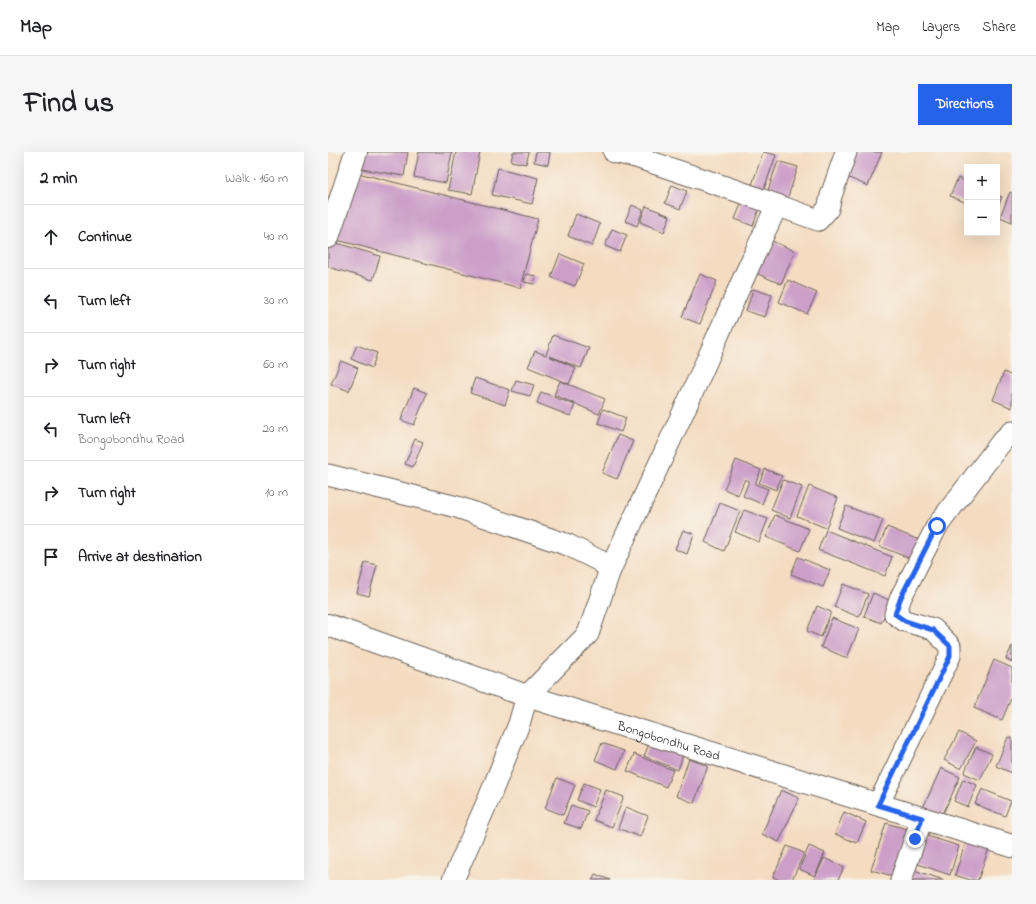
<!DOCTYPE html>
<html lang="en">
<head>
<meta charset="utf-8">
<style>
  body { margin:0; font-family:"Indie Flower",sans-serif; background:#f6f6f6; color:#202124 }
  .controls { position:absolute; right:12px; top:12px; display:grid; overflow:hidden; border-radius:0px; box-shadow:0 4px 16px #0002 }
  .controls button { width:36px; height:36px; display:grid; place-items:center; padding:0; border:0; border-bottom:1px solid #e0e0e0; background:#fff; color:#202124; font:20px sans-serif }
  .stop { position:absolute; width:12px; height:12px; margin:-9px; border:3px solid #2563eb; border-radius:50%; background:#fff }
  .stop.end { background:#2563eb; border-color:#fff; box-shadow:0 1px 4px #0008 }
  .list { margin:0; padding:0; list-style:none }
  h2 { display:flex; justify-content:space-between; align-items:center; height:52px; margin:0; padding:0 16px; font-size:17px }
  h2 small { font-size:13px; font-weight:400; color:#757577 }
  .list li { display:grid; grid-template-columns:26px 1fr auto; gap:12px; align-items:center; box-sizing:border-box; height:64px; padding:0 16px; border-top:1px solid #e0e0e0 }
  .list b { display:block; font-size:15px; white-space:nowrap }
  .list p { margin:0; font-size:13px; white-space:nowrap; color:#757577 }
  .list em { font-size:13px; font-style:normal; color:#757577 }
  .icon { flex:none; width:22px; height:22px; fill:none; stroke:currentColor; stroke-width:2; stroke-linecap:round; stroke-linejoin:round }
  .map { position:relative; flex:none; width:684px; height:728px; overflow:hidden; border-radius:0px }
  header { display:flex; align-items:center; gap:24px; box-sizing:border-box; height:56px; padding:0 20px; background:#fff; border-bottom:1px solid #e0e0e0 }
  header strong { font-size:19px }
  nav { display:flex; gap:22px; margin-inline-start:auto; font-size:14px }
  .intro { display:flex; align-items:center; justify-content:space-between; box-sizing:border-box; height:96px; padding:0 24px }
  h1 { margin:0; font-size:28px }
  .button { padding:10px 18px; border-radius:0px; background:#2563eb; color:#fff; font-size:14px; font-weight:700 }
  main { display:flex; gap:24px; padding:0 24px }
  aside { flex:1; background:#fff; border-radius:0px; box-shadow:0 4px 16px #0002 }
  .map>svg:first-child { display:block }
</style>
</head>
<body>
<header>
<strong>Map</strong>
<nav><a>Map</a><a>Layers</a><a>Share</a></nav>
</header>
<div class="intro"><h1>Find us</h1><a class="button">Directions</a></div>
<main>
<aside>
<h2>2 min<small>Walk · 160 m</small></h2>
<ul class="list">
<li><svg class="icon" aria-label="ahead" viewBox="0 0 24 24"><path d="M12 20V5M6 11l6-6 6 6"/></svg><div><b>Continue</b></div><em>40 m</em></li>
<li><svg class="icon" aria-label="left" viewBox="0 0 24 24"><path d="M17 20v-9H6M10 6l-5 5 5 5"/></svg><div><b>Turn left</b></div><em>30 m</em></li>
<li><svg class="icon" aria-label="right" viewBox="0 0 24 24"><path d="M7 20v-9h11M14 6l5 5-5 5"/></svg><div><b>Turn right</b></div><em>60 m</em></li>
<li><svg class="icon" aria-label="left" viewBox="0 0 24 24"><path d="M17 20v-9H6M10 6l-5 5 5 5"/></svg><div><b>Turn left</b><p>Bongobondhu Road</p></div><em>20 m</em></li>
<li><svg class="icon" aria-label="right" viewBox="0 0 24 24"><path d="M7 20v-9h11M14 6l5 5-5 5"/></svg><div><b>Turn right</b></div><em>10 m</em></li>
<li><svg class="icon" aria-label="arrive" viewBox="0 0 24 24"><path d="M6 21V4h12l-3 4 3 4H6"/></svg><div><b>Arrive at destination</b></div></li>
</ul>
</aside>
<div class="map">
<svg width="684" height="728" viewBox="0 0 684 728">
  <rect width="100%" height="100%" fill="#f7f3e8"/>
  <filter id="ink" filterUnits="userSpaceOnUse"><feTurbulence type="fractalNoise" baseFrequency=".025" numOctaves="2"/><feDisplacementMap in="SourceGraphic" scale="8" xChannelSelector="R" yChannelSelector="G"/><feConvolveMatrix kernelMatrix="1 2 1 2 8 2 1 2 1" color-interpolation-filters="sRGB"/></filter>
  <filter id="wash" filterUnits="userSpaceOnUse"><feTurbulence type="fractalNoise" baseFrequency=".012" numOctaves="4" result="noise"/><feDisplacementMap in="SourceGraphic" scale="16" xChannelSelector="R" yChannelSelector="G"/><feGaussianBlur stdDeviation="0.9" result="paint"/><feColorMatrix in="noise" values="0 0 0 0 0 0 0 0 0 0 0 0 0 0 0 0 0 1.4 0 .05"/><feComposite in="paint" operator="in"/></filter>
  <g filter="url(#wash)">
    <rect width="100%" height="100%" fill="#f4dcc1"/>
    <g id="blocks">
      <g fill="#cc9fc9">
        <polygon points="37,0 80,0 76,24 34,17"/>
        <polygon points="91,0 124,0 118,31 86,25"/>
        <polygon points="128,0 152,0 144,42 120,38"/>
        <polygon points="185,0 201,0 198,12 183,9"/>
        <polygon points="208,0 222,0 220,13 206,10"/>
        <polygon points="435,0 448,3 434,43 422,39"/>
        <polygon points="522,0 554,0 540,34 512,22"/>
        <polygon points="450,9 470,15 457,54 437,47"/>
        <polygon points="170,16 210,26 204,52 164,43"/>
        <polygon points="26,20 210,67 192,136 9,88"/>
        <polygon points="630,26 639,30 639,51 622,44"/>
        <polygon points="344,33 359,39 352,57 337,51"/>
        <polygon points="682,40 684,41 684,70 672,65"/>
        <polygon points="669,43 674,45 669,56"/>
        <polygon points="416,45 433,51 425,74 407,67"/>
        <polygon points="304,53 315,58 309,74 297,69"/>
        <polygon points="318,54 342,64 336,80 312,70"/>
        <polygon points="248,62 272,72 264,94 240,84"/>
        <polygon points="284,77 299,83 292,100 277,94"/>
        <polygon points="437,86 467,99 453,132 423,119"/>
        <polygon points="2,89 52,104 45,128 0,115 0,97"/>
        <polygon points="232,102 256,112 247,134 223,125"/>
        <polygon points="198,122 208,124 206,132 196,130"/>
        <polygon points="372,122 389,129 372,172 354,165"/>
        <polygon points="460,128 489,141 479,162 451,150"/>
        <polygon points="425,137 444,143 437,165 418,159"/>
        <polygon points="225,183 261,196 253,216 221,204 248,216 241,232 200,215 207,199 218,203"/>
        <polygon points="29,193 49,201 44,216 23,207"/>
        <polygon points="13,209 30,216 21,239 3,232"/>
        <polygon points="676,220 684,224 684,256 665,248"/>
        <polygon points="147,226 182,238 177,253 142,241"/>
        <polygon points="188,228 206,233 202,244 184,239"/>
        <polygon points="232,229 277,247 271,262 226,243"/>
        <polygon points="86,236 99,241 86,273 73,268"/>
        <polygon points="213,240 247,253 242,264 209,251"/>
        <polygon points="275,257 298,266 293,280 270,271"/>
        <polygon points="290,283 305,289 289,327 274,321"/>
        <polygon points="87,287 95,290 85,315 77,312"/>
        <polygon points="408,308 433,318 427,332 440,337 434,352 415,344 421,329 417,327 410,343 396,337"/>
        <polygon points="437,317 454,324 448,338 431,331"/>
        <polygon points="455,328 474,335 462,366 443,358"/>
        <polygon points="481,334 510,346 498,376 469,364"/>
        <polygon points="392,351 412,359 396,399 377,390"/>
        <polygon points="518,354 555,368 546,391 509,376"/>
        <polygon points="416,358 440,367 431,390 407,380"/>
        <polygon points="447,363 481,377 472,399 438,385"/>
        <polygon points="559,375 591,388 583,407 551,394"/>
        <polygon points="355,378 366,382 359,402 347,397"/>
        <polygon points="498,378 564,405 557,424 490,398"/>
        <polygon points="470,405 502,418 495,435 463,422"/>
        <polygon points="37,410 49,413 41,444 29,441"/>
        <polygon points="515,432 540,442 531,465 506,455"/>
        <polygon points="545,441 563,449 553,471 536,464"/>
        <polygon points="489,454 503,460 493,485 479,479"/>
        <polygon points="504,466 531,477 519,506 493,495"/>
        <polygon points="684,494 684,510 678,507"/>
        <polygon points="666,508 684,516 684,544 674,568 646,556"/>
        <polygon points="631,580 648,589 633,617 616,608"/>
        <polygon points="680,585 684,586 684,621 668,614"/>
        <polygon points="322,590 355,603 350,618 316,604"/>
        <polygon points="274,591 296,599 289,617 267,608"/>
        <polygon points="648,595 664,602 652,628 636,621"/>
        <polygon points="306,602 345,618 338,635 299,619"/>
        <polygon points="361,607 380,614 366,651 348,644"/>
        <polygon points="613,616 632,625 614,664 595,656"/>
        <polygon points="229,626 247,633 235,663 217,656"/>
        <polygon points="635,627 649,633 640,655 626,649"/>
        <polygon points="256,631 272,637 265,655 249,648"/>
        <polygon points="654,637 683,649 677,664 647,652"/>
        <polygon points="278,638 296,645 284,675 266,668"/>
        <polygon points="453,638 471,646 451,690 434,682"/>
        <polygon points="243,653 260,659 253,677 236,671"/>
        <polygon points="298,655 320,664 312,685 290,676"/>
        <polygon points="516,660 538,670 529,691 507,682"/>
        <polygon points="558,671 579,677 565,724 543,718"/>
        <polygon points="596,683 631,694 622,723 587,711"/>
        <polygon points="638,689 661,696 650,728 642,728 627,723"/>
        <polygon points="459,694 476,701 464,728 451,728 445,725"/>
        <polygon points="481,694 497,701 487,724 471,717"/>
        <polygon points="496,706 516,715 510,728 486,728"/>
        <polygon points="586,718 616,728 582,728"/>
        <polygon points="267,722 282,728 264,728"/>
      </g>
    </g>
  </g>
  <g filter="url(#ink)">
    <use href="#blocks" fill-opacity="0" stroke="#685f56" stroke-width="1"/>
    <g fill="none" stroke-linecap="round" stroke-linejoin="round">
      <g stroke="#685f56" stroke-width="23">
        <g id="street">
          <polyline points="286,0 308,5 418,42 490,68 500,57 503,44 518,0"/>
          <polyline points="0,323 129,355 240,393 272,409 282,418 260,482 199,544 191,572 161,646 125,728"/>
          <polyline points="282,418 366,237 421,114 449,53"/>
          <polyline points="550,653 622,504 622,494 605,477 577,469 567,462 573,445 609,374 675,288 684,280"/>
          <polyline points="573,728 594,666"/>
        </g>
      </g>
      <g stroke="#685f56" stroke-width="24">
        <g id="secondary">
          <polyline points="0,85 28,0"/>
          <path id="s1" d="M0 473 199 544 684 694"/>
        </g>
      </g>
      <use href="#street" stroke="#fff" stroke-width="21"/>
      <use href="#secondary" stroke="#fff" stroke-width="22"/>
    </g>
  </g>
  <g fill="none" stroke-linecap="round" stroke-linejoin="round" filter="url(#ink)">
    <polyline stroke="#2563eb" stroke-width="5" points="587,687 594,666 550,653 622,504 622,494 605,478 577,469 567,462 573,445 609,374"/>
  </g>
  <g text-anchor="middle" stroke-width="3" stroke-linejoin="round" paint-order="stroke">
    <g font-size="13" fill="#1c1c1c" stroke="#f7f3e8">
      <text dy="5" stroke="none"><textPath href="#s1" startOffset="360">Bongobondhu Road</textPath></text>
    </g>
  </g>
</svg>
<div class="controls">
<button>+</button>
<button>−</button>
</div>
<div class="stop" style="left:609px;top:374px"></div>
<div class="stop end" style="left:587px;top:687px"></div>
</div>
</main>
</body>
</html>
